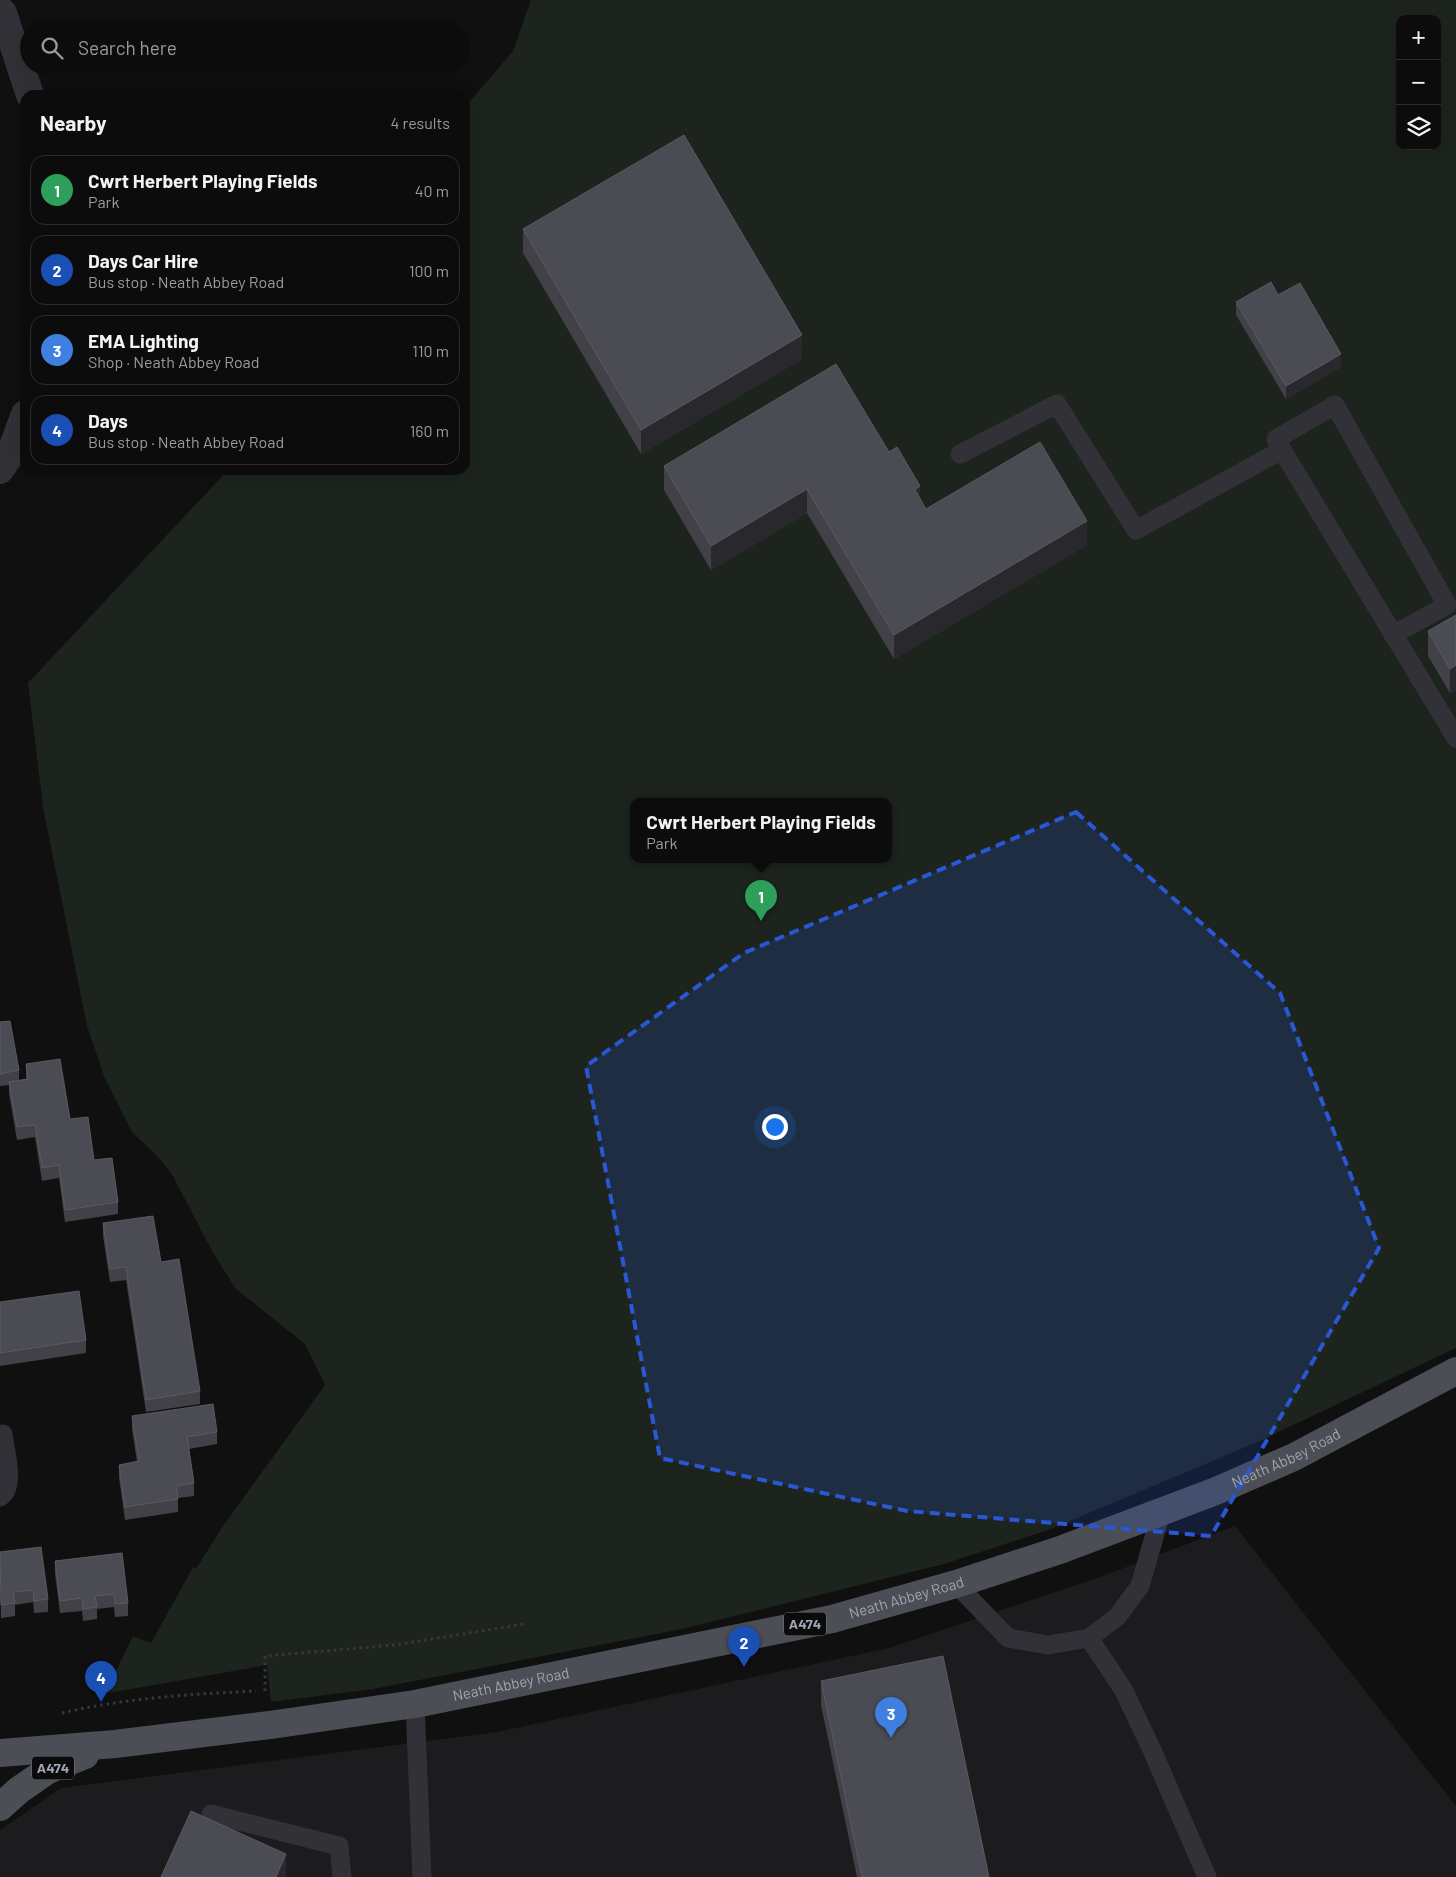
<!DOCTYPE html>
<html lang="en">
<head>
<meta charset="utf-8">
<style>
  body { margin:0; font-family:Barlow,sans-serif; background:#151516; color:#f1f3f6 }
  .controls { position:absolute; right:15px; top:15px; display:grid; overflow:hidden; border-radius:10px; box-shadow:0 5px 20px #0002 }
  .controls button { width:45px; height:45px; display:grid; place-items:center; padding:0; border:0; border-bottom:1px solid #2c2c2e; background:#0c0c0d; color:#f1f3f6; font:25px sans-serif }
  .you { position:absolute; left:774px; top:1126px; width:18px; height:18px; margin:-12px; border:4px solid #fff; border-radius:50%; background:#1a73e8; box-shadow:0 0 0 8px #1a73e833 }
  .badge { display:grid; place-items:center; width:32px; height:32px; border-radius:50%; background:#8c9099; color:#fff; font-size:16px; font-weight:700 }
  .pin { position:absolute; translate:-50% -41px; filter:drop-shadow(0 1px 2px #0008) }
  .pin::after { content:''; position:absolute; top:26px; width:18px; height:15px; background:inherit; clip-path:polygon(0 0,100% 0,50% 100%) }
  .popup { position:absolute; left:630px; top:798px; width:262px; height:65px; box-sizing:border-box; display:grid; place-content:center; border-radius:10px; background:#0c0c0d; filter:drop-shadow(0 1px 4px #0005); font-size:16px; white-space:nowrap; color:#9a9b9d }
  .popup b { font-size:19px; color:#f1f3f6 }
  .popup::after { content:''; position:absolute; left:50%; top:100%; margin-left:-10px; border:10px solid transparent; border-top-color:#0c0c0d }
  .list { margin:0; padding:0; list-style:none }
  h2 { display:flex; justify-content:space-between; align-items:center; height:65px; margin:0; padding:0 20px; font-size:21px }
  h2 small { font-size:16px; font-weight:400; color:#9a9b9d }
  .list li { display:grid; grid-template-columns:32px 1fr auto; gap:15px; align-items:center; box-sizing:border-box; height:70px; margin:0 10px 10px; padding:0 10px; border:1px solid #2c2c2e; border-radius:15px }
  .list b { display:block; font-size:19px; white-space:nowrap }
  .list p { margin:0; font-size:16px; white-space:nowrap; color:#9a9b9d }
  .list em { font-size:16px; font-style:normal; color:#9a9b9d }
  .icon { flex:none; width:28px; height:28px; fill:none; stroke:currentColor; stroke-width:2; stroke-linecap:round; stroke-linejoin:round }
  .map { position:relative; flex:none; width:1456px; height:1877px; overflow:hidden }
  .search { position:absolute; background:#0c0c0d; box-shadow:0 5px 20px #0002; left:20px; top:20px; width:450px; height:55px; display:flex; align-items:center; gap:12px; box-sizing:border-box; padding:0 18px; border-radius:28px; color:#9a9b9d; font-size:19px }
  .panel { position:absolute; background:#0c0c0d; box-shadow:0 5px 20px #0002; left:20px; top:90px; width:450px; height:385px; border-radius:15px }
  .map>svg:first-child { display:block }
</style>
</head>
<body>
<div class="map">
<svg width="1456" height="1877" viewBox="0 0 1456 1877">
  <rect width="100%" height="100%" fill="#101011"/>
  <polygon fill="#1c1c1e" points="1235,1526 1456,1806 1456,1877 0,1877 0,1830 61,1788 497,1732 889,1648 1100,1577"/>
  <path fill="#1c241d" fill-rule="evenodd" d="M531 0H1456V1348L1255 1443 1051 1529 944 1564 682 1629 373 1689 271 1702 267 1665 97 1695 115 1673 133 1636 151 1643 193 1567 196 1569 223 1526 325 1385 305 1344 235 1288 212 1251 173 1176 161 1160 132 1132 104 1076 87 1026 43 807 28 683 228 470H465V107L513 51ZM1400 19H1437V146H1400ZM634 802H888V860H634Z"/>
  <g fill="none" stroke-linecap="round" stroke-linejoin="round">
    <g stroke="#37383e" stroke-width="3" stroke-dasharray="2.5 4" stroke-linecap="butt">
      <polyline points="265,1691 265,1656 395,1645 524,1624"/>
      <path d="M62 1713C125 1698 191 1694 256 1691"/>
    </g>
    <g stroke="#313137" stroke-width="19">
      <polyline points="1282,450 1276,439 1335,405 1447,605 1393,635"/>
      <polyline points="960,454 1057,404 1136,530 1282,450 1456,738"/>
      <path d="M0 1497C16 1488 5 1450 3 1434"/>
      <polyline points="956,1584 1008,1638 1048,1645 1089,1638 1117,1617 1140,1586 1161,1513"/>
      <polyline points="1089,1638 1123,1689 1152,1750 1207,1877"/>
      <polyline points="415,1704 422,1877"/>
      <polyline points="211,1814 339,1846 342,1877"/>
    </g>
    <g stroke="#313137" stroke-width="28">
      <polyline points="0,10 3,13 30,95"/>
      <polyline points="0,470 9,457 25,414"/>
    </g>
    <g stroke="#4c4e56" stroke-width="28">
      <path id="s1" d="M0 1753 115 1744 270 1725 415 1704 832 1619 956 1584 1060 1550 1216 1491 1294 1457 1456 1371"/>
      <polyline points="0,1807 19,1790 48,1770 85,1755"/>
    </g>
  </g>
  <g fill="#414147">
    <polygon points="523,229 802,359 641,454 523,253"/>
    <polygon points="1278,295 1341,367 1286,399 1236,315 1236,302"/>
    <polygon points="889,452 926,509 1087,545 894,659 807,513 711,570 664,490 664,466"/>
    <polygon points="1456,615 1456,690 1450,693 1428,656 1428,631"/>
    <polygon points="0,1022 19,1070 19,1080 26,1079 26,1064 70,1119 118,1202 118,1214 65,1222 59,1178 42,1181 35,1137 17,1140 9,1094 9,1085 0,1086"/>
    <polygon points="103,1223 161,1262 200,1391 200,1404 146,1412 126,1280 110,1282 103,1236"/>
    <polygon points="0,1302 86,1340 86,1353 0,1366"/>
    <polygon points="132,1416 217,1432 217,1444 189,1449 194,1483 194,1496 178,1498 178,1512 125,1520 119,1478 119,1465 137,1462 132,1429"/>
    <polygon points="0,1552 48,1599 48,1612 34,1613 33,1602 15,1605 15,1616 1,1618"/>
    <polygon points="122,1553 128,1603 128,1616 115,1617 114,1607 97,1609 97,1619 83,1621 82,1611 60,1613 55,1574 55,1561"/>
    <polygon points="821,1681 989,1877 857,1877 821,1705"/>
  </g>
  <g fill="#29292d">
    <polygon points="802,335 802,359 641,454 641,430"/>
    <polygon points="1341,354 1341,367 1286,399 1286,386"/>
    <polygon points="920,486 920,510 915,490"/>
    <polygon points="807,489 807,513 711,570 711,546"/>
    <polygon points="1087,521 1087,545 894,659 894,635"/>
    <polygon points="1456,665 1456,690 1450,693 1450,669"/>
    <polygon points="286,1854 286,1877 276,1877"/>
  </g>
  <g fill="#4b4c53" stroke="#595a62">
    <polygon points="684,135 802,335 641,430 523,229"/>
    <polygon points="1271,282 1278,295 1300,283 1341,354 1286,386 1236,302"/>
    <polygon points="836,364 889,452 897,447 920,486 915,490 926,509 1040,442 1087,521 894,635 807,489 711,546 664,466"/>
    <polygon points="1456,615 1456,665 1450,669 1428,631"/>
    <polygon points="10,1021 19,1070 0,1074 0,1022"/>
    <polygon points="60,1059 70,1119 88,1117 94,1160 112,1158 118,1202 65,1210 59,1165 42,1168 35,1125 17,1127 9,1082 28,1079 26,1064"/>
    <polygon points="153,1216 161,1262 179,1259 200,1391 146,1400 126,1267 110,1269 103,1223"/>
    <polygon points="79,1291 86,1340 0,1353 0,1302"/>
    <polygon points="213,1404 217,1432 187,1437 194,1483 176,1486 178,1499 125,1507 119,1465 139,1461 132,1416"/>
    <polygon points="41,1547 48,1599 34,1601 33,1590 13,1592 15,1603 1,1605 0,1552"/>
    <polygon points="122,1553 128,1603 115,1604 114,1594 95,1596 97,1607 83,1609 82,1598 60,1601 55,1561"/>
    <polygon points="943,1656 989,1877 862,1877 821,1681"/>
    <polygon points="191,1811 286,1854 276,1877 161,1877"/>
  </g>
  <path fill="#2a57d4" fill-opacity="0.2" stroke="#2a57d4" stroke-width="4" stroke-dasharray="10 6" stroke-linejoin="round" d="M1076 812 1280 993 1379 1248 1211 1536 907 1511 660 1458 586 1066 744 953Z"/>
  <g text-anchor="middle" stroke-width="4" stroke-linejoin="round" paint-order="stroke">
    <g fill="#0b0b0c" stroke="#737781" stroke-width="1">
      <rect x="784" y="1612.5" width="42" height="23" rx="4"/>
      <rect x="32" y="1756.5" width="42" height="23" rx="4"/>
    </g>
    <g font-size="14" font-weight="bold" fill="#a0a5b3">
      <text x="805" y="1629">A474</text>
      <text x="53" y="1773">A474</text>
    </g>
    <g font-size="15" fill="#a0a5b3" stroke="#0b0b0c">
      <text dy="5" stroke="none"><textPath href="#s1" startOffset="1326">Neath Abbey Road</textPath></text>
      <text dy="5" stroke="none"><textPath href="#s1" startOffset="921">Neath Abbey Road</textPath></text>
      <text dy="5" stroke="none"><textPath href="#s1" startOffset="516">Neath Abbey Road</textPath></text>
    </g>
  </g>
</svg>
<div class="controls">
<button>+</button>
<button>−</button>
<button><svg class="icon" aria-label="layers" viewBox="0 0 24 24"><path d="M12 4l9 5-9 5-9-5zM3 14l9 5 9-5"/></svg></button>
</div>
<div class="you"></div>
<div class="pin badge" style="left:761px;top:921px;background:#2e9e5b">1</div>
<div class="popup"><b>Cwrt Herbert Playing Fields</b>Park</div>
<div class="pin badge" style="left:744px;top:1667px;background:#1a4fb4">2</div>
<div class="pin badge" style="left:891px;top:1738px;background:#3f7fe0">3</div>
<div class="pin badge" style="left:101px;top:1702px;background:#1a4fb4">4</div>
<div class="search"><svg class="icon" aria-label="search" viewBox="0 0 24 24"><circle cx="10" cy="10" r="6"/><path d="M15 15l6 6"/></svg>Search here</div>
<section class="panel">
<h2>Nearby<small>4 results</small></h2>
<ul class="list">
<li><span class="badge" style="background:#2e9e5b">1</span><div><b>Cwrt Herbert Playing Fields</b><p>Park</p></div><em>40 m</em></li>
<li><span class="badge" style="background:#1a4fb4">2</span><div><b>Days Car Hire</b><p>Bus stop · Neath Abbey Road</p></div><em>100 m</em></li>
<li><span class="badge" style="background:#3f7fe0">3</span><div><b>EMA Lighting</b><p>Shop · Neath Abbey Road</p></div><em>110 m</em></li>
<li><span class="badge" style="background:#1a4fb4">4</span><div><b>Days</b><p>Bus stop · Neath Abbey Road</p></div><em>160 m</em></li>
</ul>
</section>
</div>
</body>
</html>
